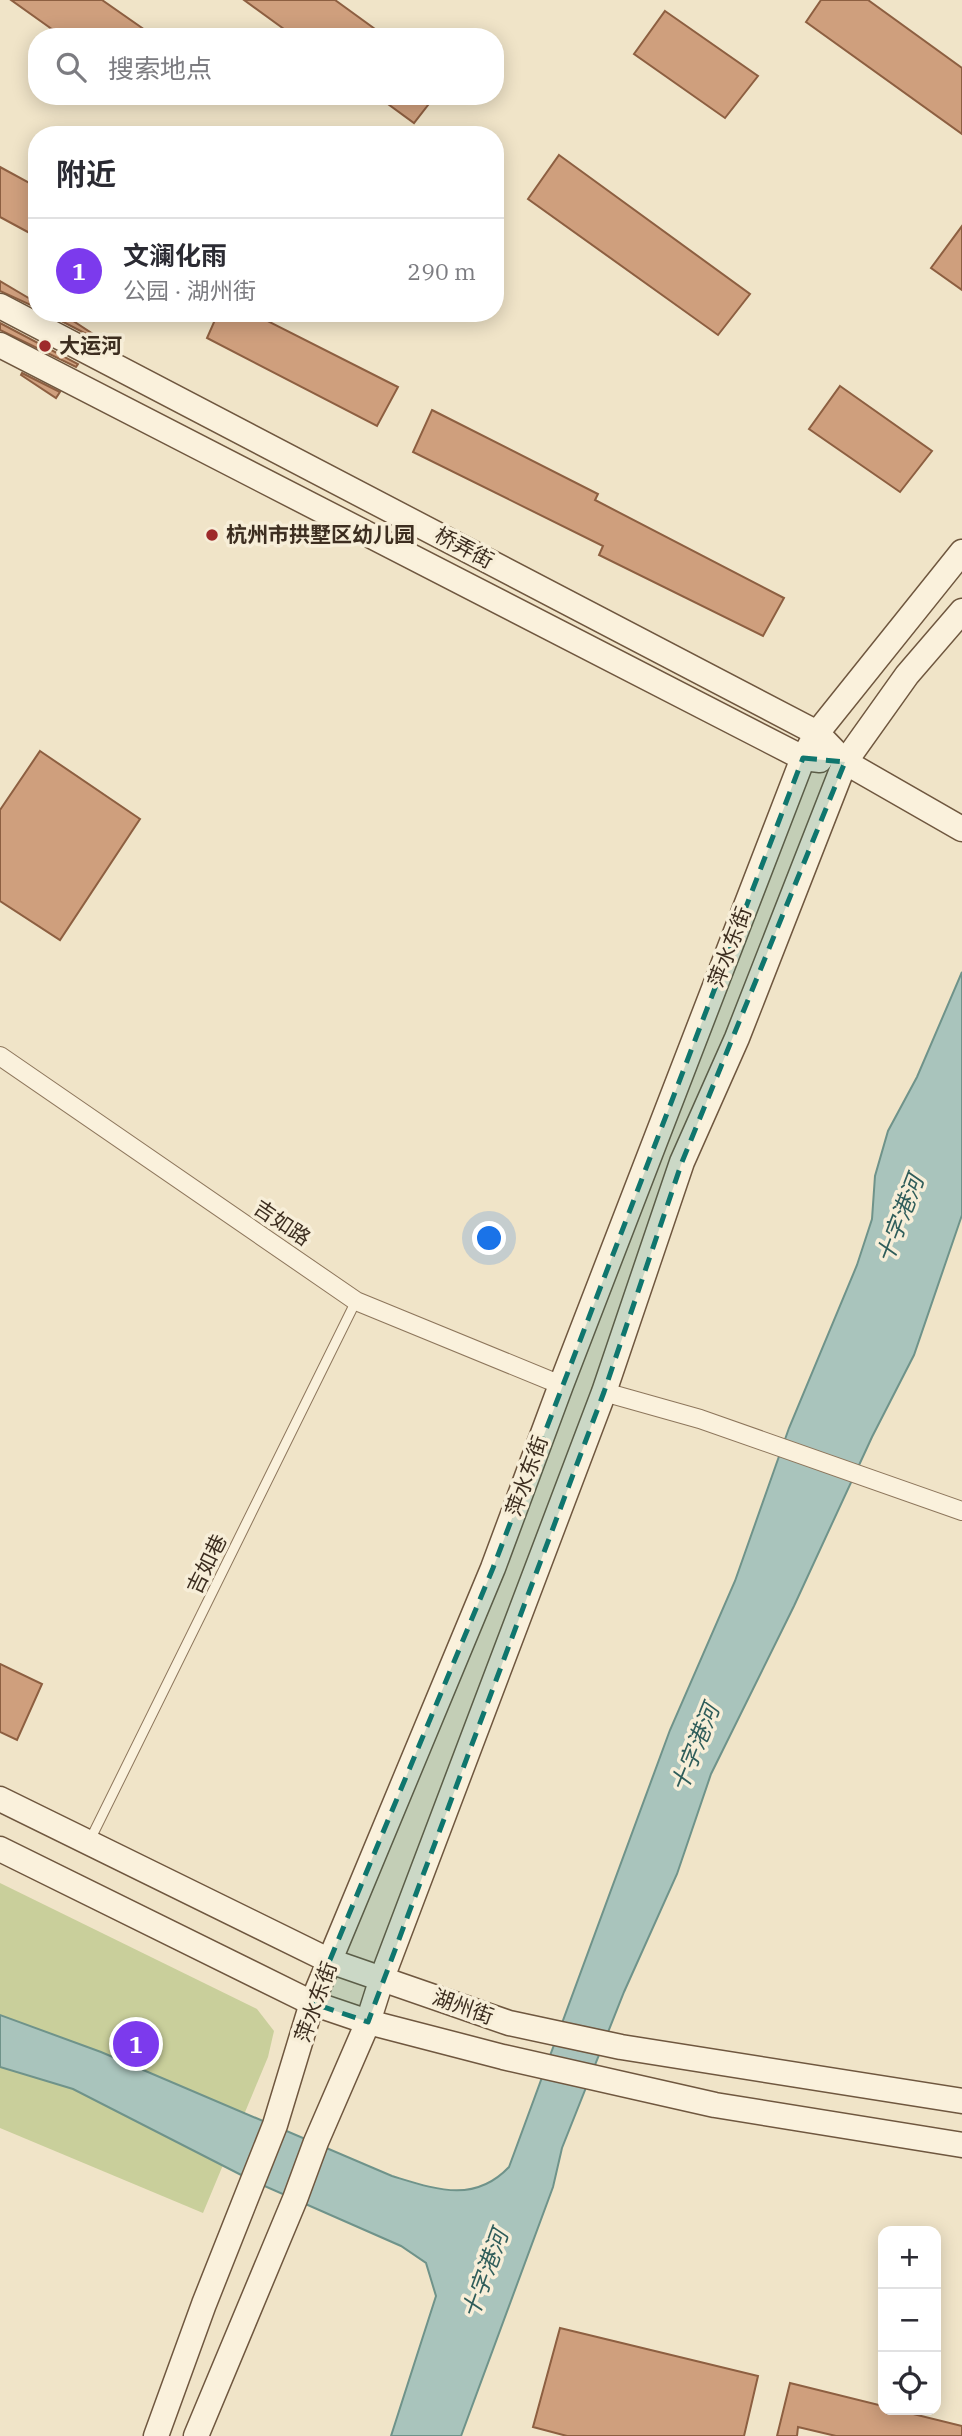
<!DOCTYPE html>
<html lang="zh">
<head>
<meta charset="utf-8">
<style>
  body { margin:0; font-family:"IBM Plex Serif","Noto Sans SC",serif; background:#f2f2f3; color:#2b2b33 }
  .controls { position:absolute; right:21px; bottom:21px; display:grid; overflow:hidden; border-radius:14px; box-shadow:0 4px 18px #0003 }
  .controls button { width:63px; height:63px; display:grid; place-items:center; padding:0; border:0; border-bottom:2px solid #e1e1e2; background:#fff; color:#2b2b33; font:35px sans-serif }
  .you { position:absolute; left:490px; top:1239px; width:24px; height:24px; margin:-18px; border:5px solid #fff; border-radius:50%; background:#1a73e8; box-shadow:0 0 0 10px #1a73e833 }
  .badge { display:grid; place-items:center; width:46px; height:46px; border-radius:50%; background:#7c3aed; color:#fff; font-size:23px; font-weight:700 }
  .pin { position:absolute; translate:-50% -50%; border:4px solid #fff; box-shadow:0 2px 7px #0006 }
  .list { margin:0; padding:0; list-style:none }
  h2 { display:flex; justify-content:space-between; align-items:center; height:91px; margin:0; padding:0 28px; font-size:30px }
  h2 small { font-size:23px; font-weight:400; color:#7c7c81 }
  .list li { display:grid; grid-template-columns:46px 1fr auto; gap:21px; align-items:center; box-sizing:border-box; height:105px; padding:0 28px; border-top:2px solid #e1e1e2 }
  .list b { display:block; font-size:26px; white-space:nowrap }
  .list p { margin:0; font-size:23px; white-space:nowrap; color:#7c7c81 }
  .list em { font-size:23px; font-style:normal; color:#7c7c81 }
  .icon { flex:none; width:38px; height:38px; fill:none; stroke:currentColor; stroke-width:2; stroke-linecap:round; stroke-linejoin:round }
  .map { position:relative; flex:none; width:962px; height:2436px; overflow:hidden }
  .search { position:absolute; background:#fff; box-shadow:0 4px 18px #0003; left:28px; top:28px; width:476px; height:77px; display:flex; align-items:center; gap:18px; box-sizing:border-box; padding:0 24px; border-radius:28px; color:#7c7c81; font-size:26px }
  .panel { position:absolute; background:#fff; box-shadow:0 4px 18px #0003; left:28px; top:126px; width:476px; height:196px; border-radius:28px }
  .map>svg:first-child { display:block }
</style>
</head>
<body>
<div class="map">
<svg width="962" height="2436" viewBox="0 0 962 2436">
  <rect width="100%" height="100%" fill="#f0e4c8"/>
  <polygon fill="#c9cf9b" points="0,1883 257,2009 274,2031 268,2057 203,2213 0,2128"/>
  <path fill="#a9c4bc" stroke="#6f938a" stroke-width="2" d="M962 972V1215L914 1355 872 1437 794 1606 711 1774 677 1874 624 1992 562 2148 553 2187 461 2436H391L436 2296 426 2263 401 2246 253 2181 73 2089 0 2067V2015L101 2052 392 2176C435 2189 474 2204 509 2167L670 1730 735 1581 789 1428 857 1265 872 1219 875 1176 888 1131 917 1077Z"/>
  <g fill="#cf9f7d" stroke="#8d5f41" stroke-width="2">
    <polygon points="11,0 102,0 155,37 63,37"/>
    <polygon points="244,0 335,0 386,37 295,37"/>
    <polygon points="821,0 868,0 962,68 962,134 806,22"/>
    <polygon points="665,11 758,76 725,118 634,54"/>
    <polygon points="377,96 435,96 414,123"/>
    <polygon points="559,155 750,294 718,335 528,199"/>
    <polygon points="0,167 37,187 37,237 0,217"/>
    <polygon points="962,226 962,290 931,268"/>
    <polygon points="0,281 37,303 37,308 0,291"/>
    <polygon points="46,313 61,313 96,336 94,338"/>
    <polygon points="218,313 252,313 398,387 377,426 207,338"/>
    <polygon points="0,323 78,364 76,367 0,330"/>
    <polygon points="22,373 60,392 56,398 21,375"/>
    <polygon points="840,386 932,451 900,492 809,429"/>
    <polygon points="432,410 598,494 595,500 784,598 763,636 599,555 603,546 413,452"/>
    <polygon points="40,751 140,819 60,940 0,901 0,810"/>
    <polygon points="0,1664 42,1684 17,1740 0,1732"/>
    <polygon points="560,2328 758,2376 744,2436 567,2436 533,2427"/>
    <polygon points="790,2383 883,2406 883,2410 897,2410 962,2426 962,2436 836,2436 798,2427 797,2436 777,2436"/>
  </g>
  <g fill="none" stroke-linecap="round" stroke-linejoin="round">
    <g stroke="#8d765c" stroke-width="11">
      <polyline id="lane" points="89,1842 356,1301"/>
    </g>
    <g stroke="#8d765c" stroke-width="20">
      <g id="street">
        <polyline points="0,1056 356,1301 561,1385"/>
        <polyline points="604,1392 700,1419 962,1511"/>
      </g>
    </g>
    <g stroke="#6f573f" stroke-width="27">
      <g id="secondary">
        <polyline points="0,306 817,733 845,762 962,829"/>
        <polyline points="0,345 803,758 820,760"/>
        <polyline points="0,1799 330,1961 509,2023 621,2047 962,2101"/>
        <polyline points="0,1849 312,2003 368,2022 503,2057 715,2105 962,2145"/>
        <polyline points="156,2436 204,2304 275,2125 312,2003 493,1568 561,1385 803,758 817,733 962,552"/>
        <polyline points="196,2436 295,2199 316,2142 368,2022 382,1978 604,1392 682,1162 737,1038 845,762 907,675 962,611"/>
      </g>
    </g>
    <use href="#lane" stroke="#faf1dc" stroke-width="9"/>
    <use href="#street" stroke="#faf1dc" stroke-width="18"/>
    <use href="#secondary" stroke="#faf1dc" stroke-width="24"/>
  </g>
  <path fill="#0f766e" fill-opacity="0.2" stroke="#0f766e" stroke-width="5" stroke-dasharray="14 9" stroke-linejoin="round" d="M803 758 845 762 682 1162 604 1392 368 2022 312 2003 493 1568Z"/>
  <g fill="#9e2a2b" stroke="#f7eed8" stroke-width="2.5">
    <circle cx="45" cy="346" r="7"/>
    <circle cx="212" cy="535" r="7"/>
  </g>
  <g text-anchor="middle" stroke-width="7" stroke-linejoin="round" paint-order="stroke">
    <g font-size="21" font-weight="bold" fill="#3d2e20" stroke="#f7eed8" text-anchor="start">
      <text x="59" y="353">大运河</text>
      <text x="226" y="542">杭州市拱墅区幼儿园</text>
    </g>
    <g font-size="21" fill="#3d2e20" stroke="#f7eed8">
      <text transform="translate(464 548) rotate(28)" y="7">桥弄街</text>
      <text transform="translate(730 947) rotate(-69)" y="7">萍水东街</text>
      <text transform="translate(282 1223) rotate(34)" y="7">吉如路</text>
      <text transform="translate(527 1476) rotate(-70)" y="7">萍水东街</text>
      <text transform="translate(207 1564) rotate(-64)" y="7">吉如巷</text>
      <text transform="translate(316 2002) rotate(-70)" y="7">萍水东街</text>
      <text transform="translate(463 2007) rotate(20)" y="7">湖州街</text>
    </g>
    <g font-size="23" font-style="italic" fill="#2f5d5a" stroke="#f7eed8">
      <text transform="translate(900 1219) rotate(-69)" y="8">十字港河</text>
      <text transform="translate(695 1748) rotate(-68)" y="8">十字港河</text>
      <text transform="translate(485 2274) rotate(-70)" y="8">十字港河</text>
    </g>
  </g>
</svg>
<div class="controls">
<button>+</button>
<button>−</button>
<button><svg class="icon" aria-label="locate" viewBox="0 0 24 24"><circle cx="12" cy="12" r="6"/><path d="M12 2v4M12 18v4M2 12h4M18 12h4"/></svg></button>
</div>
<div class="you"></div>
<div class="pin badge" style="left:136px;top:2044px">1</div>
<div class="search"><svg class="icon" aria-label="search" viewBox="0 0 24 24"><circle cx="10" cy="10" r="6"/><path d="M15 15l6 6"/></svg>搜索地点</div>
<section class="panel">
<h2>附近<small></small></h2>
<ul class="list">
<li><span class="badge">1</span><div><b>文澜化雨</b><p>公园 · 湖州街</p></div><em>290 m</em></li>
</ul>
</section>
</div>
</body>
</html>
